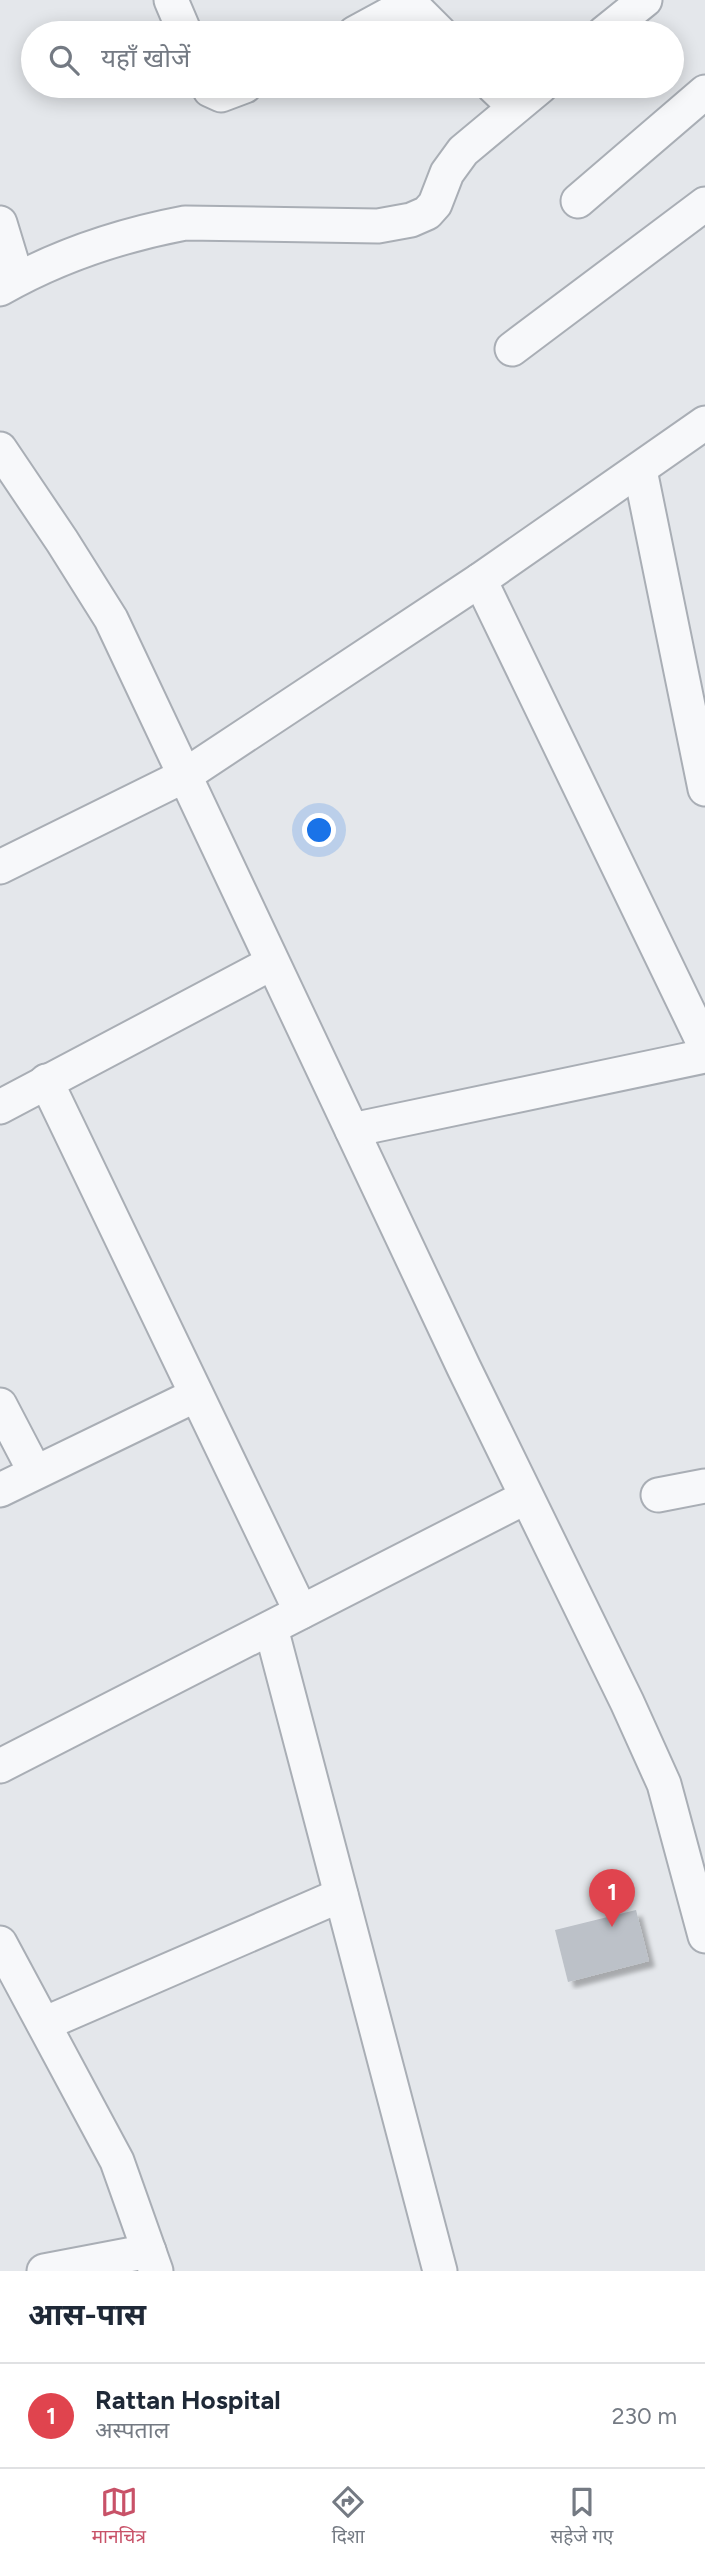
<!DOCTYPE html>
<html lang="hi">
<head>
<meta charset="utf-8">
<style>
  body { margin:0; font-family:Figtree,"Noto Sans Devanagari",sans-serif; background:#f2f2f3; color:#1f2937 }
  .you { position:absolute; left:320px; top:831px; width:24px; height:24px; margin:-18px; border:5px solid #fff; border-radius:50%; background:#1a73e8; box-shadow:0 0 0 10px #1a73e833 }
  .badge { display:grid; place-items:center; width:46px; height:46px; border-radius:50%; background:#c85268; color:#fff; font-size:23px; font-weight:700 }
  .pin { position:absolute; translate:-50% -58px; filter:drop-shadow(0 2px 4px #0008) }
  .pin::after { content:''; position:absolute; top:37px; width:24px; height:21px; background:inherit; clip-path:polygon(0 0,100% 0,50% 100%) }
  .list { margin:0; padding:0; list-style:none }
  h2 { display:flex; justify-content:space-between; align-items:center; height:91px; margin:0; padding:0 28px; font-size:30px }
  h2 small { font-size:23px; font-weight:400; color:#747a83 }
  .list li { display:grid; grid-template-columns:46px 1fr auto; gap:21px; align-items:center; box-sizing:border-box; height:105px; padding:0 28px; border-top:2px solid #e0e1e3 }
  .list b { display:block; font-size:26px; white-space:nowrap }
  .list p { margin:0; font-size:23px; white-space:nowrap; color:#747a83 }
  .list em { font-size:23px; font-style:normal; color:#747a83 }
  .icon { flex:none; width:38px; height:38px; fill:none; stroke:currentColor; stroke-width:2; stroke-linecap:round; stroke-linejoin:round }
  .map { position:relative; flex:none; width:705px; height:2271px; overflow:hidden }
  .search { position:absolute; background:#fff; box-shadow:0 4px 18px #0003; left:21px; right:21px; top:21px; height:77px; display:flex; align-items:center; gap:18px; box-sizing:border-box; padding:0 24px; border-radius:38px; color:#747a83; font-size:26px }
  .sheet { height:196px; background:#fff }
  nav { display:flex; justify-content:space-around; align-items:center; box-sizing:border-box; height:98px; border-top:2px solid #e0e1e3; background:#fff; font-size:19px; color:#747a83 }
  nav a { display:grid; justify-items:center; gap:4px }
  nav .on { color:#c85268 }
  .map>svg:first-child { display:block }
</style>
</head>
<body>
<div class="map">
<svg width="705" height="2271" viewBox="0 0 705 2271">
  <defs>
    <filter id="shadow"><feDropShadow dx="6" dy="6" stdDeviation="2" flood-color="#0004"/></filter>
  </defs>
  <rect width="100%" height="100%" fill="#e4e7eb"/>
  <polygon fill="#bcc1c8" filter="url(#shadow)" points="636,1910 649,1961 568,1982 555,1930"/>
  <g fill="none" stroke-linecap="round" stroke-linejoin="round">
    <g stroke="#a9aeb5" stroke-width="37">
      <g id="minor">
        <polyline points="171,0 185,33"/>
        <polyline points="407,0 440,33"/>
        <polyline points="355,33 390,14 407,0"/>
        <polyline points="604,33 645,0"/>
        <polyline points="208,86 210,90 221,95 245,86"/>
        <polyline points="493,86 515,107"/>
        <polyline points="578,201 705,92"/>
        <polyline points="0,223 17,279"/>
        <path d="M0 289C56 257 122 235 185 223L378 226 411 220 427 213 435 204 447 173 463 151 541 86"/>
        <polyline points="512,349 705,204"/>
        <polyline points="0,449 62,541 111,619 464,1368 627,1702 664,1784 705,1936"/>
        <polyline points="640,470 705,789"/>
        <polyline points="480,580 705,1046"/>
        <polyline points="0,867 184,776 480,580 705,423"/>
        <polyline points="46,1081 301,1612"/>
        <polyline points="0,1107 272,963"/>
        <polyline points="352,1130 705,1056"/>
        <polyline points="0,1405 35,1472"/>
        <polyline points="0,1490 196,1395"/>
        <polyline points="658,1495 705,1486"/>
        <polyline points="271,1628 440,2271"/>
        <polyline points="0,1766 526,1497"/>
        <polyline points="0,1943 117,2161 156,2271"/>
        <polyline points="44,2024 341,1895"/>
        <polyline points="44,2271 149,2251"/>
      </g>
    </g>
    <use href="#minor" stroke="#f7f8fa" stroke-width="33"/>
  </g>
</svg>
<div class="you"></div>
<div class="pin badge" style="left:612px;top:1927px;background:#e0444e">1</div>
<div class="search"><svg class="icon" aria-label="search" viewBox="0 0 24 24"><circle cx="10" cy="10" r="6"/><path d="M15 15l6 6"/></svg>यहाँ खोजें</div>
</div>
<section class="sheet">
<h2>आस-पास<small></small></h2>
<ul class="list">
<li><span class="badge" style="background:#e0444e">1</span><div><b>Rattan Hospital</b><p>अस्पताल</p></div><em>230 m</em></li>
</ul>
</section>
<nav>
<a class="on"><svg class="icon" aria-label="map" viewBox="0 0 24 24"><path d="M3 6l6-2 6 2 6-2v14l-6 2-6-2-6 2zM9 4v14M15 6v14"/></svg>मानचित्र</a>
<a><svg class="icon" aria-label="directions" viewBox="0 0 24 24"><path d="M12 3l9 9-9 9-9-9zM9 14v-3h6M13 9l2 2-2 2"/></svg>दिशा</a>
<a><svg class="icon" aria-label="saved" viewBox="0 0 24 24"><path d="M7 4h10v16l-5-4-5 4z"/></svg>सहेजे गए</a>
</nav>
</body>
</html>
